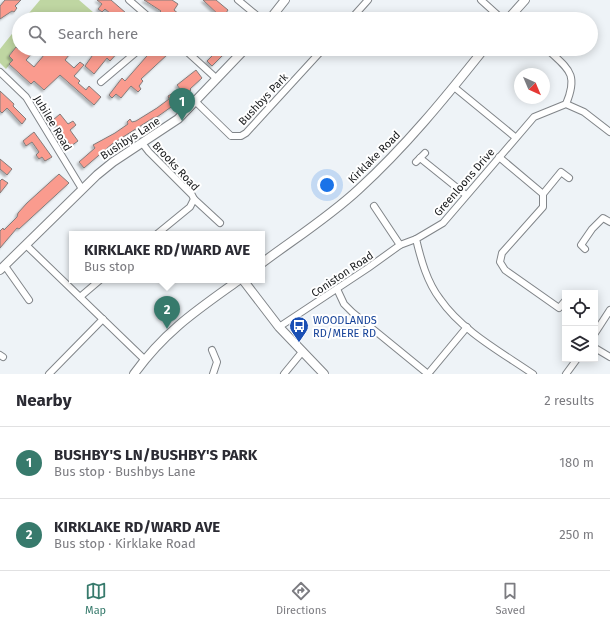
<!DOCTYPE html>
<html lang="en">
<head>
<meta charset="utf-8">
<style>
  body { margin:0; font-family:"Fira Sans",sans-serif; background:#f7f7f7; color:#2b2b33 }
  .controls { position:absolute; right:12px; bottom:12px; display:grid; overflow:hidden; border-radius:0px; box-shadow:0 2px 10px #0003 }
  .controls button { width:36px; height:36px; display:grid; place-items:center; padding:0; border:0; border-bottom:1px solid #e1e1e2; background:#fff; color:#2b2b33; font:20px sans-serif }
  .compass { position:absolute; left:514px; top:68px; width:36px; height:36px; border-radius:50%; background:#fff; box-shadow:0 2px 10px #0003; rotate:136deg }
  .you { position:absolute; left:327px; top:185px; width:14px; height:14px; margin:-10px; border:3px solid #fff; border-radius:50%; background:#1a73e8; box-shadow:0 0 0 6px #1a73e833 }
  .badge { display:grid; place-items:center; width:26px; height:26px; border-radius:50%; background:#377a6c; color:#fff; font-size:13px; font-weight:700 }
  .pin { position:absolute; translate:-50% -33px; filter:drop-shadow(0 1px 2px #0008) }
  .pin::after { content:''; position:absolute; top:21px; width:14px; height:12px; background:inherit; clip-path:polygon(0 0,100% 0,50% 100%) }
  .popup { position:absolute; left:69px; top:231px; width:196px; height:52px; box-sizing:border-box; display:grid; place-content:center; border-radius:0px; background:#fff; filter:drop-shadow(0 1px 3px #0005); font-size:13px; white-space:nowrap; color:#7c7c81 }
  .popup b { font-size:15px; color:#2b2b33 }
  .popup::after { content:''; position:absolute; left:50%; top:100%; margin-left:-8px; border:8px solid transparent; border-top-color:#fff }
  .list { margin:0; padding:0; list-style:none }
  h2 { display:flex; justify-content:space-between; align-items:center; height:52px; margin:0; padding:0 16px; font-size:17px }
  h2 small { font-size:13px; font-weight:400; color:#7c7c81 }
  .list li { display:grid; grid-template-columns:26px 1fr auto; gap:12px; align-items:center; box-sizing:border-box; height:72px; padding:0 16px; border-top:1px solid #e1e1e2 }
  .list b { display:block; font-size:15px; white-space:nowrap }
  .list p { margin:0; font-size:13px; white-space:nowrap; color:#7c7c81 }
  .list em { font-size:13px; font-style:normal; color:#7c7c81 }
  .icon { flex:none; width:22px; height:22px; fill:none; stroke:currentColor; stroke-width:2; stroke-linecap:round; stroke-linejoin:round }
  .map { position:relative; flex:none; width:610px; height:374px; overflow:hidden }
  .search { position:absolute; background:#fff; box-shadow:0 2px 10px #0003; left:12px; right:12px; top:12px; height:44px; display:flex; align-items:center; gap:10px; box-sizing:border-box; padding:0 14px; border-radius:22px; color:#7c7c81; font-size:15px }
  .sheet { height:196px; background:#fff }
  nav { display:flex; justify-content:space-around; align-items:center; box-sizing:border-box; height:56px; border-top:1px solid #e1e1e2; background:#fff; font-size:11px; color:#7c7c81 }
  nav a { display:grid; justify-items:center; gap:2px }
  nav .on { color:#377a6c }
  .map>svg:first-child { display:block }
</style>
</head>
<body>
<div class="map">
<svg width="610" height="374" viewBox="0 0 610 374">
  <defs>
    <filter id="shadow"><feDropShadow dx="-2" dy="2" stdDeviation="1" flood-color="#0004"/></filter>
  </defs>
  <rect width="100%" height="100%" fill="#eef3f7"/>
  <g fill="#bfd6a2">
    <polygon points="40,0 79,0 101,19 24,19"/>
    <polygon points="19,25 19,49 17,51 18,49 16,47 9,56 13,60 6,69 0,63 0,49"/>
  </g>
  <g fill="#fa9b8e" stroke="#837c7b" filter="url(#shadow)">
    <polygon points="5,0 21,0 15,6 17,8 14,12 12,11 0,19 0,6"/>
    <polygon points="97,0 111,0 126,13 123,17 120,16 117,19 105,9 102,12 98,9 102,4"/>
    <polygon points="144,0 172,0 178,4 174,10 185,19 167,19 159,13 161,11"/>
    <polygon points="203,0 216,0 228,10 226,13 233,19 223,19"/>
    <polygon points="16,47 18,49 36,49 26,60 34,67 49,49 74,49 65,60 74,68 80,62 84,65 74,76 80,81 78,83 86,90 89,86 101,97 94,105 60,75 44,90 34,81 31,84 9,64 13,60 9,56"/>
    <polygon points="97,49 121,49 110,61 107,58 94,74 85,66"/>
    <polygon points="153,49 168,49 166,52 168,54 141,79 143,81 139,86 141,89 138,92 131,86 121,98 116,94 112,98 109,95 122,78 125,81"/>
    <polygon points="219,49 229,49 212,66 207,61"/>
    <polygon points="196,70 202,78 190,89 191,90 180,98 181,100 157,117 153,118 112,144 84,168 79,162 95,148 93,145 115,133 128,124 127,122 130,119 132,122 136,121 157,108 169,99 168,96 180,89 177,85"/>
    <polygon points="0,91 14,104 13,106 26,119 22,124 7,108 2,113 0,111"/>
    <polygon points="60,114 68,124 73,121 76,125 70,130 78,141 71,146 53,120"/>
    <polygon points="34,132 52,157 45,161 42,157 39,159 36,155 39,152 32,142 26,146 23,141"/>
    <polygon points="0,159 12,169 7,175 0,169"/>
    <polygon points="59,174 69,183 19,229 17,228 0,248 0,231 3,228 4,230 17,217 18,213 27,203"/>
    <polygon points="2,179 8,183 0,193 0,181"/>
  </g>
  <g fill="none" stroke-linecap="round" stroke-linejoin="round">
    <g stroke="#818589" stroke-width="8">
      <g id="minor">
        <polyline points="129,0 151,19"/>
        <polyline points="238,0 261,19"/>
        <polyline points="481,0 502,19"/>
        <polyline points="351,19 368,0"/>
        <polyline points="184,49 217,79"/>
        <path d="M547 49C568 69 579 73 566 104"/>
        <polyline points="0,72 26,97 82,189"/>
        <polyline points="101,82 140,49"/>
        <polyline points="454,87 515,137"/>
        <polyline points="195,101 231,136 241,136 246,133 323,49"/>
        <polyline points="142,143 149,152 192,195 194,199 190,207 157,234"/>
        <polyline points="499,157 543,194 543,207 502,253 500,262 505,270 559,308 565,301"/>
        <polyline points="420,158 466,195"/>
        <polyline points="416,162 425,153"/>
        <polyline points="543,194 561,172 569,178"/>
        <polyline points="194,199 220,223"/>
        <polyline points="374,206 400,245"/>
        <polyline points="26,245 144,359"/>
        <polyline points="585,249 581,245 592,229 603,218 610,222"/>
        <polyline points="5,266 29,300"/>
        <polyline points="337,289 344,304 352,312 428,374"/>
        <polyline points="80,297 100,280"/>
        <polyline points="279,327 368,268 400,245 416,239"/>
        <polyline points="595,333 610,310"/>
        <polyline points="595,348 610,357"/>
        <polyline points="212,350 217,362 213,374"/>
        <polyline points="0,355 3,357"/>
        <polyline points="49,374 103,319"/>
        <polyline points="284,374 302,352"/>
        <polyline points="428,374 467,327"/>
        <path d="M533 374C501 352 462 331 440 299 427 282 421 260 416 239L443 223 534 117 566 104 584 112 610 132"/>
        <polyline points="566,374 577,359"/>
      </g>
    </g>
    <g stroke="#818589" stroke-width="10">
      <g id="tertiary">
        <polyline points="270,19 285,0"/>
        <polyline points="508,19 525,0"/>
        <path d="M262 263C294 239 329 217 359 189 405 147 445 98 484 49"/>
        <polyline points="0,270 97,175 113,162 178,119 245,49"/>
        <polyline points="243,280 279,327 324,374"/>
        <path d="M134 374C165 331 197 310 239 280"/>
      </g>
    </g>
    <use href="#minor" stroke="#fff" stroke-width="6"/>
    <use href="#tertiary" stroke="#fff" stroke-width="8"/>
  </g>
  <defs>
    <g id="bus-pin" transform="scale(1)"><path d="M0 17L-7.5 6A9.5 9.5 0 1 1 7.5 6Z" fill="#1a4fb4" stroke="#fff"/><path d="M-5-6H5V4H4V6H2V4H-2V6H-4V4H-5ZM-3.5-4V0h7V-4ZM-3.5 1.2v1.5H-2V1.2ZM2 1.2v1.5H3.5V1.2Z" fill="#fff"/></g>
  </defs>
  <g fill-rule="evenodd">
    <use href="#bus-pin" x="299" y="326"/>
  </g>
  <g text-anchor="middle" stroke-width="4" stroke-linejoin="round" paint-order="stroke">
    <g font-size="11" fill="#181a1c" stroke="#fff">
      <text transform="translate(263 99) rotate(-47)" y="4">Bushbys Park</text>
      <text transform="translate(53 123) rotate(59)" y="4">Jubilee Road</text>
      <text transform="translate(130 138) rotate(-33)" y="4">Bushbys Lane</text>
      <text transform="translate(374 157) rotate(-45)" y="4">Kirklake Road</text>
      <text transform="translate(176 166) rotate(47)" y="4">Brooks Road</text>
      <text transform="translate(464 182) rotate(-49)" y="4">Greenloons Drive</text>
      <text transform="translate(342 274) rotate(-34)" y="4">Coniston Road</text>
    </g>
    <g font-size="11" fill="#164399" stroke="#fff" text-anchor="start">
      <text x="313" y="324">WOODLANDS<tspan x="313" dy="13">RD/MERE RD</tspan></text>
    </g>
  </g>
</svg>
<div class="controls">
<button><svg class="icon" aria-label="locate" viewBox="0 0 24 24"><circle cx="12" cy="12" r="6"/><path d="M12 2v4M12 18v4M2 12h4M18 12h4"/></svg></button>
<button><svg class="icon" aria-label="layers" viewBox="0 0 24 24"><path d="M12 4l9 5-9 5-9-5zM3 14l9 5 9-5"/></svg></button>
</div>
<svg class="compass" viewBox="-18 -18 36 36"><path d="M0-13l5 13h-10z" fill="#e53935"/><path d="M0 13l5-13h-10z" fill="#7c7c81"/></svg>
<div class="you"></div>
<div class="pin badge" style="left:182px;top:121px">1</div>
<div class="pin badge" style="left:167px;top:329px">2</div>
<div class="popup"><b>KIRKLAKE RD/WARD AVE</b>Bus stop</div>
<div class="search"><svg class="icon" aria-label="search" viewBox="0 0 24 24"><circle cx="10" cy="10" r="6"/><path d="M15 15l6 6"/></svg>Search here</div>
</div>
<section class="sheet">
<h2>Nearby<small>2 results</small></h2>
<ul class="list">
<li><span class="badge">1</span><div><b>BUSHBY'S LN/BUSHBY'S PARK</b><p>Bus stop · Bushbys Lane</p></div><em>180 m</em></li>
<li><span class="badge">2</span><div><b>KIRKLAKE RD/WARD AVE</b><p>Bus stop · Kirklake Road</p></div><em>250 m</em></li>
</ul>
</section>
<nav>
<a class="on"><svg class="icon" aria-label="map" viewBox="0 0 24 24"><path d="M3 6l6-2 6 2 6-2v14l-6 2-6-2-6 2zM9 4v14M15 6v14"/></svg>Map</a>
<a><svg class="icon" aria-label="directions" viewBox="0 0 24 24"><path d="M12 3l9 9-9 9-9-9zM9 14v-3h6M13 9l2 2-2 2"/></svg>Directions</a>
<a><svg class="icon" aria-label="saved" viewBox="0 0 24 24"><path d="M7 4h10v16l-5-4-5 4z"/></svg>Saved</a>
</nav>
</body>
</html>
